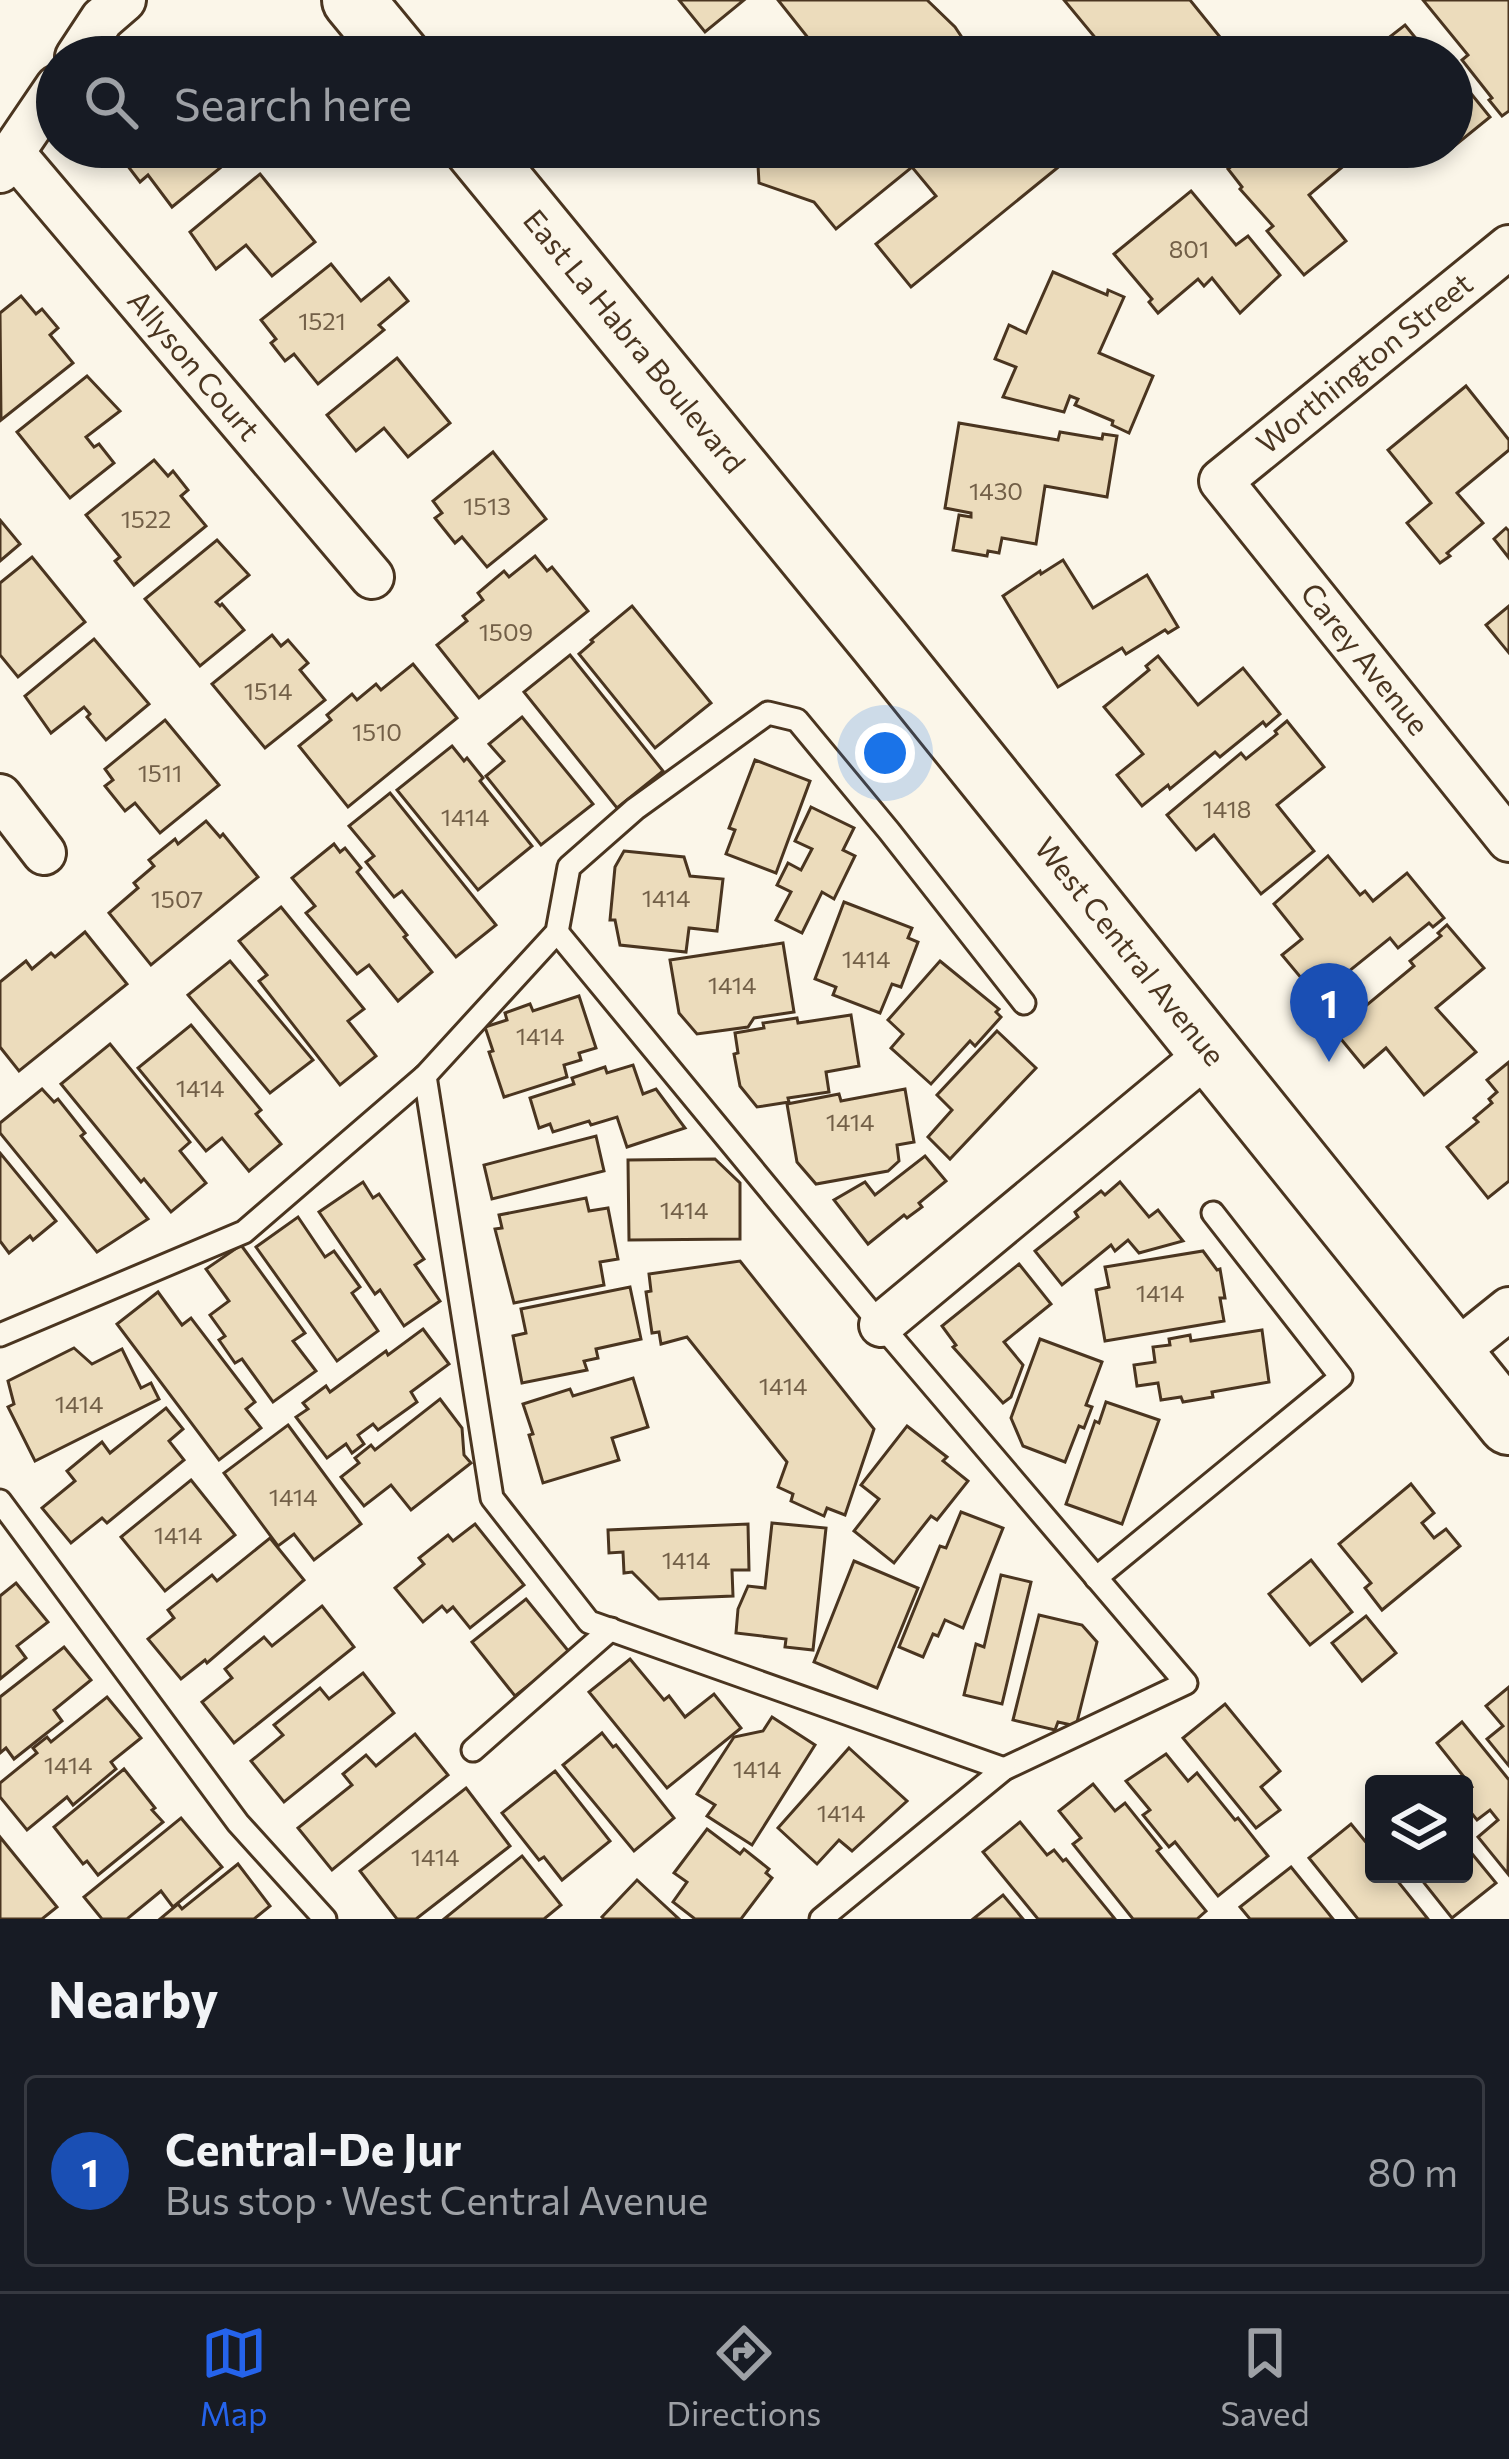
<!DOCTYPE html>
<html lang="en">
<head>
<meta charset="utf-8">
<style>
  body { margin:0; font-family:Commissioner,sans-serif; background:#242831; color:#f1f3f6 }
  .controls { position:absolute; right:36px; bottom:36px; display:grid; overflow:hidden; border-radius:12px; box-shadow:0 6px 18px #0003 }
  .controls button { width:108px; height:108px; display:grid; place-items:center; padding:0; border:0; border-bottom:3px solid #363941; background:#171b24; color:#f1f3f6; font:60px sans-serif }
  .you { position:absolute; left:885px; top:753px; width:42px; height:42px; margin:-30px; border:9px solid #fff; border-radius:50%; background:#1a73e8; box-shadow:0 0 0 18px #1a73e833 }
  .badge { display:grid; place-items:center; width:78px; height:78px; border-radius:50%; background:#2563eb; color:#fff; font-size:39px; font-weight:700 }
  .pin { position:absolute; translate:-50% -99px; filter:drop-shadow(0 3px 6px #0008) }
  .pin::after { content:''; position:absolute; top:63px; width:42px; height:36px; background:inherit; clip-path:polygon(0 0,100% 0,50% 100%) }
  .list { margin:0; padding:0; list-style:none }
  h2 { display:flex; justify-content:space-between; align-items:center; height:156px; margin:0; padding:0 48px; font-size:51px }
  h2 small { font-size:39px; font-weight:400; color:#9ea1a6 }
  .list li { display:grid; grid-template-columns:78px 1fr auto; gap:36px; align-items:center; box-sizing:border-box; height:192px; margin:0 24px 24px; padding:0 24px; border:3px solid #363941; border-radius:12px }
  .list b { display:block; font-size:45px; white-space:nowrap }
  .list p { margin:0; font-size:39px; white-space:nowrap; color:#9ea1a6 }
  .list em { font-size:39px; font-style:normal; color:#9ea1a6 }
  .icon { flex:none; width:66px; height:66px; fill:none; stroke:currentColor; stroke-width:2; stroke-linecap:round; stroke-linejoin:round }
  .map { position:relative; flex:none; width:1509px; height:1919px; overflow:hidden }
  .search { position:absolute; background:#171b24; box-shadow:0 6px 18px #0003; left:36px; right:36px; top:36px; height:132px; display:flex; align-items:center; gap:30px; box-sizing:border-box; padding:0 42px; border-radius:66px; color:#9ea1a6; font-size:45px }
  .sheet { height:372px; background:#171b24 }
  nav { display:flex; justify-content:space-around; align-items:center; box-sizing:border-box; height:168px; border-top:3px solid #363941; background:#171b24; font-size:33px; color:#9ea1a6 }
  nav a { display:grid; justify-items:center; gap:6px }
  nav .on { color:#2563eb }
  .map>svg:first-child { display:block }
</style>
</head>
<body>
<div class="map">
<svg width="1509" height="1919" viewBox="0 0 1509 1919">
  <rect width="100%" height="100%" fill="#fbf6e9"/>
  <g fill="#ecdcbc" stroke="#4a3520" stroke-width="3">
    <polygon points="679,0 744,0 705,32"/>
    <polygon points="778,0 927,0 955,27 975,57 797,57 813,44"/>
    <polygon points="1064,0 1190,0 1224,42 1205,57 1092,57 1103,47"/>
    <polygon points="1423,0 1509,0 1509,111 1502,116 1489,100 1492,98 1462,60 1468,55"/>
    <polygon points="1405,25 1431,57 1364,57"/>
    <polygon points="1456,75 1490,117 1447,152 1443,147 1452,147 1452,78"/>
    <polygon points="122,147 237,147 241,151 172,207 148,175 140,182 127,165 133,160"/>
    <polygon points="757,147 1083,147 911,287 876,244 936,196 912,167 836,229 814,202 759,183"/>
    <polygon points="1218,147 1345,147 1353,158 1309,195 1346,241 1304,275 1267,231 1273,226 1240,189 1242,187 1228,169 1233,165"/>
    <polygon points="260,174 315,242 272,276 246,245 216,269 190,232"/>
    <polygon points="1191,191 1236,245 1248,236 1280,275 1240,313 1212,278 1204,286 1198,279 1158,313 1149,302 1152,299 1114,254"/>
    <polygon points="331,264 361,301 389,278 408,301 379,325 384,330 318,384 294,354 285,361 271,343 276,339 261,320"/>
    <polygon points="1053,272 1107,295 1108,290 1124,297 1099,353 1153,376 1129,433 1112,425 1113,421 1075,405 1078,399 1070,396 1064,412 1003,397 1016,367 995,359 1009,325 1026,333"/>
    <polygon points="21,296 36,314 42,309 58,328 50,335 73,363 1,420 0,313"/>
    <polygon points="397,358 450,423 408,457 384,428 356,451 327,415"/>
    <polygon points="87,376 120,411 86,437 94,447 99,444 114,463 70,498 17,432"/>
    <polygon points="1466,386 1509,440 1509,450 1457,493 1483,523 1447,553 1450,556 1440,563 1407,523 1431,503 1388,450"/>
    <polygon points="959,423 1058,440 1060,432 1102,439 1103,434 1117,436 1107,497 1045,486 1036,544 1002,538 999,553 988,551 987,556 953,550 959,515 971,517 971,513 945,508"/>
    <polygon points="493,452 546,519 487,567 462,537 455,543 435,518 442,513 433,501"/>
    <polygon points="154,460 168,476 173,471 188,490 181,496 206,526 134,585 115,561 120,557 86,515"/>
    <polygon points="0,520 20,544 0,561"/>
    <polygon points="1506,528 1509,531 1509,558 1494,539"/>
    <polygon points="217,540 249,575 216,602 220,606 222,604 244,630 200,666 145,599"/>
    <polygon points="535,556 547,571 552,567 588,611 479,698 437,645 467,621 463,616 483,600 478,593 504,571 509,577"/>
    <polygon points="32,557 85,622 18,677 0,655 0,583"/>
    <polygon points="1063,560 1093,608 1147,575 1178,627 1168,633 1165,630 1126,654 1122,648 1058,687 1003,596 1040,571 1041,574"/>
    <polygon points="632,606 711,703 655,748 579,654 593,642 591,640"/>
    <polygon points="1509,606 1509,653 1486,625"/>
    <polygon points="272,635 281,646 288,640 308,663 300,670 325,700 265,748 212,684"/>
    <polygon points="94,639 149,704 106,740 87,717 90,714 84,707 51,733 25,696"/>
    <polygon points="570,655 663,771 617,808 524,692"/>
    <polygon points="1158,656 1198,705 1243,668 1280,714 1266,726 1263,722 1220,757 1215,752 1170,789 1168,785 1142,806 1117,775 1143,754 1104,707 1149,670 1146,666"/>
    <polygon points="413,664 457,718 348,807 299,746 331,720 327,715 352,694 357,700 376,684 381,690"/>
    <polygon points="522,717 593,804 541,845 486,776 504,761 489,744"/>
    <polygon points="165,720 219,785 160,833 135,803 125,811 105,786 113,780 105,769"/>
    <polygon points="1287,721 1324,767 1277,805 1314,851 1261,894 1214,835 1196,850 1167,815 1241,753 1246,759 1277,734 1275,731"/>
    <polygon points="452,746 464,761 467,758 483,778 480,781 532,846 478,890 397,790"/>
    <polygon points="755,760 810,781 776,873 726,854 735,830 729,828"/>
    <polygon points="390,793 496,925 456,957 402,891 394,897 366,862 374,856 349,826"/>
    <polygon points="811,807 854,828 843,850 855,856 834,899 822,892 802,933 776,920 791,892 777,885 788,863 801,870 812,849 795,841"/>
    <polygon points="206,821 220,837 223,834 258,877 151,965 109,913 138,888 134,883 154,866 149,860 175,839 178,844"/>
    <polygon points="334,844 340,852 345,848 361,868 357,872 407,935 404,937 432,972 398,1001 369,965 357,974 306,913 315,906 292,878"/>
    <polygon points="624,851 684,857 690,876 723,879 717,931 689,928 686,952 620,945 615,920 610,920 615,867"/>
    <polygon points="1328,856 1360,895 1365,891 1373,901 1407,873 1444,918 1433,927 1429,923 1398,948 1390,938 1317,997 1282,955 1302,939 1274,904"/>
    <polygon points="844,902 912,928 908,938 918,942 901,987 892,984 880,1013 833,995 836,987 815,979"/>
    <polygon points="281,907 364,1009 348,1021 376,1056 340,1085 259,981 267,975 239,941"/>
    <polygon points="1447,925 1484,968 1436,1008 1476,1052 1424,1095 1386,1048 1364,1067 1336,1033 1359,1015 1357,1013 1414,966 1410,961 1441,936 1438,933"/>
    <polygon points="85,932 127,984 19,1071 0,1047 0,982 26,961 32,969 51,953 55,957"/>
    <polygon points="783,943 794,1012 754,1018 748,1027 697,1034 679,1013 670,960"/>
    <polygon points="230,961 313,1060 270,1093 188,995"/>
    <polygon points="940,961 999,1009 996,1012 1001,1017 975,1046 970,1041 931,1084 891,1048 903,1034 888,1020"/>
    <polygon points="579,996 596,1048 579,1053 581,1060 564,1065 567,1077 504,1097 489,1052 493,1051 485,1027 507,1020 505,1013 530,1004 533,1011"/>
    <polygon points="851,1015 859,1066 826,1072 829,1092 788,1098 789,1102 757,1107 740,1086 734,1054 738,1053 735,1033 764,1028 763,1023 797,1018 798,1023"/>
    <polygon points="191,1025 261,1110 256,1114 281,1144 249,1171 222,1138 206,1151 138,1068"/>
    <polygon points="997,1031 1036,1068 950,1159 928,1137 952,1110 937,1095"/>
    <polygon points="110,1044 190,1142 180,1151 206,1183 171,1212 144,1179 141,1182 61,1084"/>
    <polygon points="1509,1062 1509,1181 1488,1198 1447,1147 1478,1122 1474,1118 1492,1103 1489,1099 1497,1092 1487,1080"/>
    <polygon points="633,1065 643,1094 656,1089 685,1128 627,1147 617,1117 591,1125 589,1121 553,1132 550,1124 539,1128 530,1098 574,1084 572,1078 605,1067 607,1073"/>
    <polygon points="42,1089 54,1102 58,1099 85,1133 81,1136 148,1219 97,1252 0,1133 0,1123"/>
    <polygon points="905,1089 914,1142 897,1145 899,1161 888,1171 816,1184 797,1162 787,1104 839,1094 841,1101"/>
    <polygon points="596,1136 604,1171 492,1199 484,1165"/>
    <polygon points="0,1153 56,1221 33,1240 30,1236 9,1253 0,1241"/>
    <polygon points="925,1156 946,1181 919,1203 922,1207 907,1218 904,1215 868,1244 834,1200 865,1182 875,1195"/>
    <polygon points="715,1159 740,1183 740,1239 629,1240 628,1160"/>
    <polygon points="363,1182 373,1198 379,1194 424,1259 415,1265 440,1301 404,1326 380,1290 375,1294 319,1212"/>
    <polygon points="1120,1182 1149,1217 1158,1210 1183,1241 1139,1253 1128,1240 1115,1251 1111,1245 1062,1285 1035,1251 1078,1217 1075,1212 1101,1191 1105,1195"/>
    <polygon points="586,1198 589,1211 608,1208 618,1259 600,1262 604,1285 514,1303 495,1229 502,1228 499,1215"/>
    <polygon points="298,1217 325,1257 334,1251 360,1287 352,1293 378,1331 337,1361 256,1247"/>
    <polygon points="241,1245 305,1333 293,1341 316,1371 273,1402 242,1359 235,1363 219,1340 225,1336 210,1315 229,1301 206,1269"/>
    <polygon points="1203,1251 1217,1270 1220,1269 1225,1298 1220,1298 1224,1321 1105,1341 1096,1290 1109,1287 1105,1267"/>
    <polygon points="740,1261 874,1429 845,1515 827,1508 824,1516 791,1501 793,1494 778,1487 787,1462 687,1337 661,1344 659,1332 652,1333 646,1292 651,1291 649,1274"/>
    <polygon points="1019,1264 1051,1304 1004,1342 1023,1365 1011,1397 1003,1403 953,1347 956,1345 942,1326"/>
    <polygon points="630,1287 641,1339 596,1349 598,1358 584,1361 587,1370 522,1383 513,1336 526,1333 521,1309"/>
    <polygon points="158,1292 182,1325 191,1318 255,1402 246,1409 261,1428 219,1460 117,1324"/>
    <polygon points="423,1329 449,1364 411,1392 417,1402 378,1430 373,1424 358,1435 364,1444 352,1453 346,1444 327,1458 296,1417 308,1409 303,1403 326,1386 330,1392 386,1351 388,1355"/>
    <polygon points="1262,1330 1269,1382 1212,1392 1213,1397 1183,1402 1181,1397 1161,1400 1158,1383 1137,1386 1134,1365 1155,1362 1153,1347 1170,1345 1169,1339 1190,1335 1191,1341"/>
    <polygon points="1040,1339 1102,1362 1086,1405 1092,1407 1084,1428 1079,1426 1065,1462 1023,1446 1011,1418"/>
    <polygon points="74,1348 92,1364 122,1349 141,1388 151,1383 159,1399 35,1461 8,1407 14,1404 8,1381"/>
    <polygon points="633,1378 648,1427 612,1438 619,1460 543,1483 529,1435 533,1434 523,1404 570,1389 573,1396"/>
    <polygon points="440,1399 462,1428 464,1455 471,1463 411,1510 391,1485 364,1506 341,1477 359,1463 355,1458 371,1445 375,1450"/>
    <polygon points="1106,1402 1159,1420 1122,1524 1066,1504 1095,1421 1099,1423"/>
    <polygon points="166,1408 183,1429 169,1441 184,1460 107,1523 102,1518 71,1543 42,1508 75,1481 67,1471 102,1442 110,1453"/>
    <polygon points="288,1425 361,1524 314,1560 294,1534 278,1546 224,1473"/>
    <polygon points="907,1426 947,1457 943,1461 968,1481 937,1520 931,1516 894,1563 854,1531 879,1499 861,1485"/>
    <polygon points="191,1480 235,1535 165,1591 121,1537"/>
    <polygon points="1411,1484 1434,1513 1422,1523 1434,1538 1446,1529 1460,1546 1382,1610 1365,1588 1371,1583 1339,1544"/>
    <polygon points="961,1512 1003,1528 963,1628 945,1620 938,1636 933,1634 923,1657 899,1647 940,1546 946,1548"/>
    <polygon points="772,1523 826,1528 813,1650 785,1647 786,1639 736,1633 738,1609 748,1586 765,1588"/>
    <polygon points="475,1524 524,1585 470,1628 453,1607 447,1612 442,1606 423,1622 395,1588 424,1564 419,1558 448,1535 453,1541"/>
    <polygon points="748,1524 749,1570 732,1570 733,1596 659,1599 632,1572 624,1573 623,1552 609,1553 608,1530"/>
    <polygon points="270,1538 304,1580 207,1663 205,1660 181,1679 148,1639 174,1618 168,1610 212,1575 217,1581"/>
    <polygon points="1311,1560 1352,1612 1310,1645 1269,1594"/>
    <polygon points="854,1561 918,1588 877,1688 814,1662"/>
    <polygon points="1001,1575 1031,1582 1002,1704 964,1695 976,1644 984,1647"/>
    <polygon points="16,1583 48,1622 17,1646 26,1658 0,1679 0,1596"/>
    <polygon points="526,1599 570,1653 515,1696 472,1642"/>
    <polygon points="322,1606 354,1647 234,1743 202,1702 232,1678 225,1669 264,1637 272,1646"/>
    <polygon points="1039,1615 1082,1625 1097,1642 1076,1726 1058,1722 1055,1730 1013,1720"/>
    <polygon points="1366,1616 1396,1653 1362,1681 1332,1643"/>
    <polygon points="64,1647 91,1680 54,1710 62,1721 14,1759 6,1748 0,1753 0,1697"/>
    <polygon points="630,1659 664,1700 669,1696 685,1717 714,1694 741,1728 667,1788 589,1692"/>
    <polygon points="363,1673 394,1713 284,1802 251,1761 283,1735 274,1725 320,1688 329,1699"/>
    <polygon points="1509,1687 1509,1766 1487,1739 1503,1726 1486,1706"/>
    <polygon points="107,1697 141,1738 111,1762 116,1769 73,1805 67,1797 27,1830 0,1797 0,1783 37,1753 33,1748 47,1737 51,1742"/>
    <polygon points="1225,1704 1280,1771 1261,1787 1280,1810 1256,1828 1183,1738"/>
    <polygon points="772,1717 815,1745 752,1845 707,1816 715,1805 697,1794 734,1737 763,1731"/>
    <polygon points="1462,1722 1509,1780 1508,1874 1478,1837 1498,1820 1490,1810 1477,1820 1464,1804 1464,1793 1472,1787 1437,1743"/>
    <polygon points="602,1733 613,1747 616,1745 674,1818 634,1851 563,1765"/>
    <polygon points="415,1734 448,1775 332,1870 298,1828 352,1785 343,1774 366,1755 376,1766"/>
    <polygon points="849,1748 907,1801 852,1851 839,1840 817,1864 778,1828"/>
    <polygon points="1166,1754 1188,1781 1197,1773 1235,1820 1238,1818 1268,1856 1218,1896 1175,1842 1169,1847 1143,1815 1150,1810 1126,1781"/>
    <polygon points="124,1769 155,1808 152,1810 163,1822 98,1875 87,1861 83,1864 54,1827"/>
    <polygon points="555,1771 610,1841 562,1880 544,1857 539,1860 502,1813"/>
    <polygon points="1093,1784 1115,1811 1125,1803 1161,1848 1157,1851 1206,1911 1197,1919 1133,1919 1073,1844 1081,1838 1059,1811"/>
    <polygon points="466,1788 510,1846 416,1919 397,1919 360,1871"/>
    <polygon points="181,1818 222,1867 173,1907 161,1891 127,1919 102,1919 84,1897"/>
    <polygon points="1020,1822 1047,1855 1054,1850 1063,1861 1066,1859 1115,1919 1038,1919 983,1852"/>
    <polygon points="1351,1824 1374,1852 1374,1874 1392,1874 1428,1919 1358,1919 1309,1858"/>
    <polygon points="707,1829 740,1854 744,1849 769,1869 766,1873 772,1878 741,1919 695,1919 673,1902 687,1882 674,1873"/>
    <polygon points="0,1837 57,1907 42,1919 0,1919"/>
    <polygon points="1464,1844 1496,1883 1452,1918 1417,1874 1464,1874"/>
    <polygon points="522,1856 561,1905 544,1919 444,1919"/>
    <polygon points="238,1864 270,1906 254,1919 160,1919 178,1904 182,1909"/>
    <polygon points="1291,1867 1333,1919 1250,1919 1240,1907"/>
    <polygon points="637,1880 679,1919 604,1919 602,1917"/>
    <polygon points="1003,1895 1023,1919 973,1919"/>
  </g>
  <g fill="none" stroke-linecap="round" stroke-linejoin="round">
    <g stroke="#4a3520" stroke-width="27">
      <g id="service">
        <polyline points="557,932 881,1325 1186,1683 1004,1769 821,1919"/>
        <polyline points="425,1076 492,1498 589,1622 1004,1769"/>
        <polyline points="0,1335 244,1232 425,1076 557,932 569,867 635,809 768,713 797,720 889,831 1024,1003"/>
        <polyline points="0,1501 238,1823 325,1919"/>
        <polyline points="1096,1578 1341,1377 1213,1213"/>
        <polyline points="473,1750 611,1629"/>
      </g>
    </g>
    <g stroke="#4a3520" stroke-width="48">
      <g id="minor">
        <polyline points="77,57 102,19 124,0"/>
        <path id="s1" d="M13 153 372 577"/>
        <polyline points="0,171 57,87"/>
        <path id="s2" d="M1509 247 1221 481 1509 840"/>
        <polyline points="0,796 44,853"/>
        <polyline points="881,1325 1211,1051"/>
        <polyline points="1453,1354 1509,1309"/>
      </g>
    </g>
    <g stroke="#4a3520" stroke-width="66">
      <g id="secondary">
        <polyline points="353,0 400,57"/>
        <path id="s3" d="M474 147 879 641 1509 1424"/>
      </g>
    </g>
    <use href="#service" stroke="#fbf6e9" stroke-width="21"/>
    <use href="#minor" stroke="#fbf6e9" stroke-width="42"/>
    <use href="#secondary" stroke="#fbf6e9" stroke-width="60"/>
  </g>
  <g text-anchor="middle" stroke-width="9" stroke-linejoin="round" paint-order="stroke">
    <g font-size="24" fill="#725f47">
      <text x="1189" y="258">801</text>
      <text x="322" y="330">1521</text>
      <text x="996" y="500">1430</text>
      <text x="487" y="515">1513</text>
      <text x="146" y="528">1522</text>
      <text x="506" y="641">1509</text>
      <text x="268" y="700">1514</text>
      <text x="377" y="741">1510</text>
      <text x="160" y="782">1511</text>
      <text x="1227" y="818">1418</text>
      <text x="465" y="826">1414</text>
      <text x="666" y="907">1414</text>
      <text x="177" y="908">1507</text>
      <text x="866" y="968">1414</text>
      <text x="732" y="994">1414</text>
      <text x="540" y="1045">1414</text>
      <text x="200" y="1097">1414</text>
      <text x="850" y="1131">1414</text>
      <text x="684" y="1219">1414</text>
      <text x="1160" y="1302">1414</text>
      <text x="783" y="1395">1414</text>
      <text x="79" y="1413">1414</text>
      <text x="293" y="1506">1414</text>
      <text x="178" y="1544">1414</text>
      <text x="686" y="1569">1414</text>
      <text x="68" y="1774">1414</text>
      <text x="757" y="1778">1414</text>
      <text x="841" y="1822">1414</text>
      <text x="435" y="1866">1414</text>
    </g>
    <g font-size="30" fill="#4a3520" stroke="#fbf6e9">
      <text dy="10" stroke="none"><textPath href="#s3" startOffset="252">East La Habra Boulevard</textPath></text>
      <text transform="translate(1365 364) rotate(-39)" y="10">Worthington Street</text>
      <text dy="10" stroke="none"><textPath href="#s1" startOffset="279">Allyson Court</textPath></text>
      <text dy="10" stroke="none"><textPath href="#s2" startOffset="600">Carey Avenue</textPath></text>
      <text dy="10" stroke="none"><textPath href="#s3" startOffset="1038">West Central Avenue</textPath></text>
    </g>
  </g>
</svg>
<div class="controls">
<button><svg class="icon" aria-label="layers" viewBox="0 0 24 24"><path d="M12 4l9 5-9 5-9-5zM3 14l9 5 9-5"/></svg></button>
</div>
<div class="you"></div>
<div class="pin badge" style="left:1329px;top:1062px;background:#1a4fb4">1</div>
<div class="search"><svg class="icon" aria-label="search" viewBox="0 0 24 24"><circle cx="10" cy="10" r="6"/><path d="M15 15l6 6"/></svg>Search here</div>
</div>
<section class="sheet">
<h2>Nearby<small></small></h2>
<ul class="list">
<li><span class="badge" style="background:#1a4fb4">1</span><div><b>Central-De Jur</b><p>Bus stop · West Central Avenue</p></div><em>80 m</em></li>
</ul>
</section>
<nav>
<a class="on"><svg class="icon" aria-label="map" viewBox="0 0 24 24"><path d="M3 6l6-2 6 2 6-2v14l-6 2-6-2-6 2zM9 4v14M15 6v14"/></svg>Map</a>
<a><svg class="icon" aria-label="directions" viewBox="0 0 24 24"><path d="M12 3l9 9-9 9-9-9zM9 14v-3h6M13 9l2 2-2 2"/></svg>Directions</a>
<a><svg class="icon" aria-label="saved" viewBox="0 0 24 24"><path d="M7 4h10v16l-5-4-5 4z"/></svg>Saved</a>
</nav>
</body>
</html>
